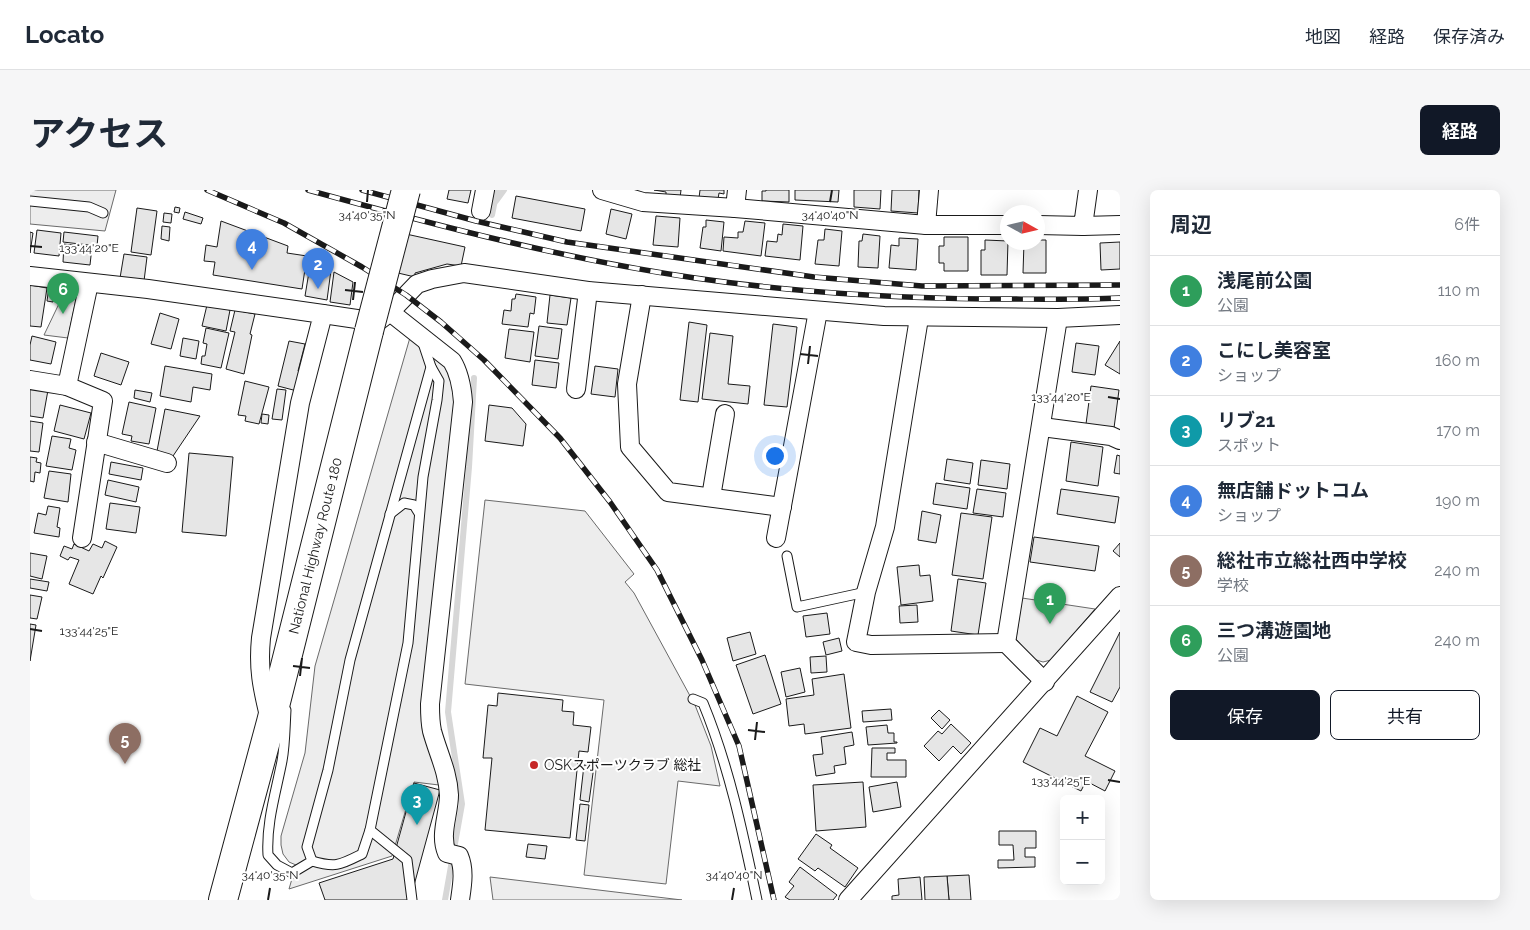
<!DOCTYPE html>
<html lang="ja">
<head>
<meta charset="utf-8">
<style>
  body { margin:0; font-family:Raleway,"Noto Sans JP",sans-serif; background:#f6f6f7; color:#1f2937 }
  .controls { position:absolute; right:15px; bottom:15px; display:grid; overflow:hidden; border-radius:8px; box-shadow:0 5px 20px #0002 }
  .controls button { width:45px; height:45px; display:grid; place-items:center; padding:0; border:0; border-bottom:1px solid #e0e1e3; background:#fff; color:#1f2937; font:25px sans-serif }
  .compass { position:absolute; left:970px; top:15px; width:45px; height:45px; border-radius:50%; background:#fff; box-shadow:0 5px 20px #0002; rotate:98deg }
  .you { position:absolute; left:744px; top:265px; width:18px; height:18px; margin:-12px; border:4px solid #fff; border-radius:50%; background:#1a73e8; box-shadow:0 0 0 8px #1a73e833 }
  .badge { display:grid; place-items:center; width:32px; height:32px; border-radius:50%; background:#111827; color:#fff; font-size:16px; font-weight:700 }
  .pin { position:absolute; translate:-50% -41px; filter:drop-shadow(0 1px 2px #0008) }
  .pin::after { content:''; position:absolute; top:26px; width:18px; height:15px; background:inherit; clip-path:polygon(0 0,100% 0,50% 100%) }
  .list { margin:0; padding:0; list-style:none }
  h2 { display:flex; justify-content:space-between; align-items:center; height:65px; margin:0; padding:0 20px; font-size:21px }
  h2 small { font-size:16px; font-weight:400; color:#747a83 }
  .list li { display:grid; grid-template-columns:32px 1fr auto; gap:15px; align-items:center; box-sizing:border-box; height:70px; padding:0 20px; border-top:1px solid #e0e1e3 }
  .list b { display:block; font-size:19px; white-space:nowrap }
  .list p { margin:0; font-size:16px; white-space:nowrap; color:#747a83 }
  .list em { font-size:16px; font-style:normal; color:#747a83 }
  .actions { display:flex; gap:10px; padding:15px 20px }
  .actions a { flex:1; padding:11px 0; border:1px solid #111827; border-radius:8px; text-align:center; font-size:18px; color:#111827 }
  .actions .main { background:#111827; color:#fff }
  .map { position:relative; flex:none; width:1090px; height:710px; overflow:hidden; border-radius:8px }
  header { display:flex; align-items:center; gap:30px; box-sizing:border-box; height:70px; padding:0 25px; background:#fff; border-bottom:1px solid #e0e1e3 }
  header strong { font-size:24px }
  nav { display:flex; gap:28px; margin-inline-start:auto; font-size:18px }
  .intro { display:flex; align-items:center; justify-content:space-between; box-sizing:border-box; height:120px; padding:0 30px }
  h1 { margin:0; font-size:35px }
  .button { padding:12px 22px; border-radius:8px; background:#111827; color:#fff; font-size:18px; font-weight:700 }
  main { display:flex; gap:30px; padding:0 30px }
  aside { flex:1; background:#fff; border-radius:8px; box-shadow:0 5px 20px #0002 }
  .map>svg:first-child { display:block }
</style>
</head>
<body>
<header>
<strong>Locato</strong>
<nav><a>地図</a><a>経路</a><a>保存済み</a></nav>
</header>
<div class="intro"><h1>アクセス</h1><a class="button">経路</a></div>
<main>
<div class="map">
<svg width="1090" height="710" viewBox="0 0 1090 710">
  <rect width="100%" height="100%" fill="#fff"/>
  <g fill="#ededed" stroke="#6a6a6a">
    <polygon points="0,0 86,0 75,41 0,34"/>
    <polygon points="37,97 42,98 47,104 38,148 14,145"/>
    <polygon points="381,144 412,169 423,193 427,209 397,459 407,583 409,595 384,592 362,666 259,699 266,675 259,672 253,664 251,655 251,646 275,563 285,476"/>
    <polygon points="455,310 555,321 604,384 595,392 604,403 665,515 681,556 690,596 648,591 636,694 554,685 574,510 435,494"/>
    <polygon points="992,408 1065,419 1021,470 1013,472 1003,469 986,449"/>
    <polygon points="460,687 652,710 463,710"/>
  </g>
  <g fill="none" stroke-linecap="round" stroke-linejoin="round">
    <g stroke="#d7d7d7" stroke-width="6">
      <polyline points="466,11 474,0"/>
      <polyline points="462,25 467,0"/>
      <polyline points="415,710 432,614 418,522 439,277 444,188"/>
    </g>
  </g>
  <g fill="#e6e6e6" stroke="#1a1a1a">
    <polygon points="419,0 441,0 438,13 417,9"/>
    <polygon points="624,0 651,0 650,8 636,6 636,2"/>
    <polygon points="670,0 694,0 694,4 689,3 688,9 669,8"/>
    <polygon points="736,0 759,0 759,12 732,11 732,1 736,1"/>
    <polygon points="765,0 809,0 808,12 765,10"/>
    <polygon points="824,0 851,0 850,19 824,17"/>
    <polygon points="862,0 889,0 888,23 861,21"/>
    <polygon points="486,6 555,19 551,41 482,28"/>
    <polygon points="145,17 150,18 149,23 144,22"/>
    <polygon points="107,18 127,21 121,65 101,62"/>
    <polygon points="581,19 602,24 596,49 576,44"/>
    <polygon points="155,22 173,28 171,34 153,29"/>
    <polygon points="134,23 142,24 141,33 133,32"/>
    <polygon points="626,26 650,28 648,57 623,55"/>
    <polygon points="676,30 694,32 691,61 670,58 673,37 676,37"/>
    <polygon points="191,31 258,56 257,63 277,66 272,99 183,85 185,72 174,71 176,55 187,57"/>
    <polygon points="715,31 735,33 731,66 693,61 694,47 708,48 708,42 713,42"/>
    <polygon points="753,34 773,36 770,70 735,66 737,51 747,52 748,44 752,45"/>
    <polygon points="132,36 140,37 139,51 131,49"/>
    <polygon points="795,39 812,41 809,76 785,74 788,50 794,50"/>
    <polygon points="7,40 31,43 29,66 4,63"/>
    <polygon points="0,42 3,43 0,63"/>
    <polygon points="34,42 68,46 67,56 33,52"/>
    <polygon points="376,44 435,57 431,76 417,74 385,83 385,87 368,83"/>
    <polygon points="833,44 850,46 848,78 828,77 829,51 832,51"/>
    <polygon points="914,47 938,47 938,81 914,81 914,73 909,73 909,56 914,56"/>
    <polygon points="869,48 888,49 886,80 859,78 861,55 869,56"/>
    <polygon points="955,50 978,51 977,85 951,85 951,60 955,60"/>
    <polygon points="1008,50 1016,50 1016,83 993,83 994,52 1008,52"/>
    <polygon points="1090,52 1090,79 1071,80 1070,53"/>
    <polygon points="34,54 62,57 60,75 33,72"/>
    <polygon points="94,64 117,67 114,91 90,88"/>
    <polygon points="280,76 301,80 297,110 275,106"/>
    <polygon points="304,82 323,92 320,115 300,112"/>
    <polygon points="0,95 17,98 11,137 0,136"/>
    <polygon points="19,97 25,98 23,112 17,111"/>
    <polygon points="486,104 506,107 504,124 500,123 498,137 472,134 474,120 481,121 482,109 485,109"/>
    <polygon points="520,105 541,108 537,135 517,133"/>
    <polygon points="177,115 200,120 196,141 172,136"/>
    <polygon points="205,120 225,124 220,144 222,145 214,184 196,179 205,142 200,141"/>
    <polygon points="130,123 149,129 141,159 121,154"/>
    <polygon points="659,132 677,135 668,212 650,210"/>
    <polygon points="743,134 767,137 757,217 734,215"/>
    <polygon points="509,136 532,139 528,169 505,166"/>
    <polygon points="176,138 199,143 191,178 171,174 172,166 175,166 177,154 173,153"/>
    <polygon points="479,139 504,142 500,172 475,168"/>
    <polygon points="680,143 703,146 698,194 720,196 718,214 672,209"/>
    <polygon points="2,146 26,152 21,174 0,170 0,155"/>
    <polygon points="153,148 169,151 166,169 150,166"/>
    <polygon points="259,151 275,154 268,181 272,182 267,201 248,196"/>
    <polygon points="1090,151 1090,184 1075,175"/>
    <polygon points="1046,153 1069,156 1065,185 1042,182"/>
    <polygon points="71,163 99,172 91,195 64,186"/>
    <polygon points="505,170 529,173 526,198 502,195"/>
    <polygon points="135,176 182,184 180,200 163,197 161,212 130,206"/>
    <polygon points="565,176 588,179 585,207 561,204"/>
    <polygon points="215,191 239,197 229,234 215,231 216,226 208,225"/>
    <polygon points="1061,196 1089,200 1084,238 1056,234"/>
    <polygon points="0,198 18,200 13,228 0,226"/>
    <polygon points="247,199 256,200 252,230 242,229"/>
    <polygon points="105,200 122,203 120,212 104,208"/>
    <polygon points="99,212 126,218 119,254 101,251 102,246 92,244"/>
    <polygon points="30,215 61,223 54,249 24,241"/>
    <polygon points="459,215 482,218 496,234 493,256 455,251"/>
    <polygon points="135,219 170,226 143,266 127,261"/>
    <polygon points="232,224 239,225 238,234 231,233"/>
    <polygon points="0,231 13,233 9,262 0,261"/>
    <polygon points="22,246 41,249 39,258 46,260 42,280 16,276"/>
    <polygon points="1041,252 1073,257 1068,296 1036,291"/>
    <polygon points="159,263 203,267 196,346 152,342"/>
    <polygon points="1087,265 1090,266 1090,284 1084,283"/>
    <polygon points="0,267 7,268 6,272 11,273 10,283 5,282 4,292 0,291"/>
    <polygon points="917,269 943,273 940,294 914,290"/>
    <polygon points="951,270 980,274 977,299 948,295"/>
    <polygon points="81,272 113,278 111,290 79,284"/>
    <polygon points="19,281 41,284 38,312 14,308"/>
    <polygon points="78,290 109,297 106,312 75,305"/>
    <polygon points="906,293 940,298 937,319 903,314"/>
    <polygon points="947,299 976,303 973,327 943,323"/>
    <polygon points="1031,299 1089,307 1085,333 1027,324"/>
    <polygon points="80,313 110,317 106,343 76,339"/>
    <polygon points="18,316 30,318 27,337 30,338 29,347 4,343 8,323 16,325"/>
    <polygon points="892,321 911,325 906,353 888,350"/>
    <polygon points="931,323 962,327 953,389 922,385"/>
    <polygon points="1004,347 1069,356 1065,381 1000,372"/>
    <polygon points="75,351 87,357 73,388 71,386 63,404 39,394 49,370 40,367 38,370 30,366 34,356 42,359 44,354 59,361 63,354 72,358"/>
    <polygon points="1090,353 1090,367 1083,361"/>
    <polygon points="0,363 17,366 12,389 0,386"/>
    <polygon points="889,375 890,386 900,385 903,411 871,415 867,377"/>
    <polygon points="0,389 19,392 17,401 0,398"/>
    <polygon points="928,389 956,393 948,445 921,441"/>
    <polygon points="0,405 12,407 7,429 0,428"/>
    <polygon points="887,415 888,432 870,433 869,416"/>
    <polygon points="797,423 800,444 776,447 773,426"/>
    <polygon points="0,434 6,435 0,471"/>
    <polygon points="720,442 726,464 703,471 697,448"/>
    <polygon points="1090,442 1090,497 1082,512 1060,502"/>
    <polygon points="809,448 812,461 796,465 793,452"/>
    <polygon points="735,465 751,514 723,524 706,475"/>
    <polygon points="796,466 797,482 781,483 780,467"/>
    <polygon points="770,478 775,502 756,507 751,482"/>
    <polygon points="814,484 821,538 775,544 774,534 759,536 756,509 784,505 782,489"/>
    <polygon points="468,503 533,510 532,521 544,522 543,535 561,537 558,562 549,561 540,648 455,640 462,568 453,568 458,515 467,516"/>
    <polygon points="1047,506 1078,522 1055,566 1085,581 1075,601 1056,591 1051,601 993,572 1010,538 1027,546"/>
    <polygon points="861,519 862,530 833,532 832,521"/>
    <polygon points="909,520 920,530 912,539 901,528"/>
    <polygon points="921,534 941,553 931,564 923,556 909,571 894,556 908,541 912,544"/>
    <polygon points="857,535 858,543 864,543 864,552 867,552 867,553 838,555 836,537"/>
    <polygon points="822,542 824,555 814,557 816,574 804,576 805,583 786,586 783,565 793,564 791,547"/>
    <polygon points="842,558 865,558 865,563 857,563 857,570 876,570 876,587 841,587"/>
    <polygon points="554,575 564,576 559,612 550,610"/>
    <polygon points="833,592 836,637 786,641 783,595"/>
    <polygon points="867,592 871,617 843,622 839,597"/>
    <polygon points="384,593 410,600 380,710 295,710 289,693 363,669"/>
    <polygon points="550,614 559,615 555,651 546,650"/>
    <polygon points="969,641 1006,641 1006,658 995,658 995,667 1005,667 1005,677 968,678 968,670 984,670 983,655 969,655"/>
    <polygon points="786,644 802,655 800,658 828,678 815,697 788,678 785,681 768,669"/>
    <polygon points="498,654 517,656 515,669 496,667"/>
    <polygon points="770,677 807,705 803,710 760,710 755,707 764,696 759,692"/>
    <polygon points="939,685 941,710 919,710 917,686"/>
    <polygon points="917,686 919,710 895,710 894,687"/>
    <polygon points="890,687 892,710 862,710 862,706 869,705 868,689"/>
  </g>
  <g fill="none" stroke-linecap="round" stroke-linejoin="round">
    <g stroke="#1a1a1a" stroke-width="11">
      <g id="service">
        <polyline points="0,11 59,17 73,23"/>
        <polyline points="360,324 374,313 384,315 389,323"/>
        <polyline points="757,366 767,417 836,402"/>
        <path d="M663 509 673 513C699 576 713 643 727 710"/>
        <path d="M256 520C255 537 255 555 252 571 246 602 236 633 238 665L247 675 262 683 282 671 277 657 298 580 320 470 401 177 392 150"/>
        <polyline points="340,640 377,670 382,710"/>
        <path d="M282 671C306 678 310 675 332 664L340 640 378 453 393 287 407 210 409 191 401 177"/>
      </g>
    </g>
    <g stroke="#1a1a1a" stroke-width="20">
      <g id="minor">
        <polyline points="572,0 613,12 705,18 707,0"/>
        <polyline points="705,18 896,35 899,0"/>
        <polyline points="451,21 455,0"/>
        <polyline points="896,35 978,35"/>
        <polyline points="1008,35 1053,36 1058,0"/>
        <polyline points="1053,36 1090,35"/>
        <path d="M0 86 118 99 293 124 270 213 231 448C228 478 232 497 239 526"/>
        <polyline points="612,105 597,194 600,257 638,302 752,317"/>
        <path d="M360 122 422 171C430 184 432 198 433 212L400 514C400 523 400 532 402 541 408 563 418 582 419 605 419 624 409 645 417 663L429 666C435 680 432 696 430 710"/>
        <polyline points="293,124 347,132 360,122 387,94 402,89 434,83 558,101 854,126 1028,128 1090,125"/>
        <polyline points="889,128 855,337 836,402 826,452 841,455 976,453"/>
        <polyline points="0,190 37,196"/>
        <polyline points="546,199 558,101"/>
        <polyline points="1012,237 1081,246 1090,250"/>
        <polyline points="66,252 137,273"/>
        <polyline points="681,307 695,224"/>
        <polyline points="52,348 73,211 37,196 59,93"/>
        <polyline points="746,348 788,121"/>
        <polyline points="1015,492 976,453 1028,128"/>
        <polyline points="818,710 1090,406"/>
      </g>
    </g>
    <g stroke="#1a1a1a" stroke-width="30">
      <g id="trunk">
        <path id="s1" d="M193 710 241 532 339 141"/>
      </g>
    </g>
    <use href="#service" stroke="#fff" stroke-width="9"/>
    <use href="#minor" stroke="#fff" stroke-width="18"/>
    <use href="#trunk" stroke="#fff" stroke-width="28"/>
    <g stroke="#1a1a1a" stroke-width="5.5">
      <g id="rail">
        <polyline points="177,0 254,33 332,77 376,105 411,132 454,170 530,248 580,312 627,380 672,470 709,556 744,710"/>
        <path d="M278 0C405 35 534 69 665 88 762 102 860 108 958 109 1002 109 1046 110 1090 108"/>
        <polyline points="332,0 446,31 537,52 784,87 892,96 1090,95"/>
      </g>
    </g>
    <use href="#rail" stroke="#fff" stroke-width="4" stroke-dasharray="11" stroke-linecap="butt"/>
    <g stroke="#1a1a1a" stroke-width="30" stroke-linecap="butt">
      <polyline id="trunk-bridge" points="339,141 376,0"/>
    </g>
    <use href="#trunk-bridge" stroke="#fff" stroke-width="28"/>
  </g>
  <path fill="none" stroke="#1a1a1a" stroke-width="2" d="M337 12 338 0M800 12 802 0M0 56 12 57M315 100 333 102M323 110 325 92M770 164 788 166M778 174 780 156M1078 207 1090 209M0 439 12 441M263 476 280 478M270 486 272 468M718 540 735 542M725 550 727 532M1078 590 1090 592M238 710 240 698M702 710 704 698"/>
  <circle fill="#c62828" stroke="#fff" stroke-width="2" cx="504" cy="575" r="5"/>
  <g text-anchor="middle" stroke-width="4" stroke-linejoin="round" paint-order="stroke">
    <g font-size="14" fill="#1a1a1a" stroke="#fff">
      <text dy="5" stroke="none"><textPath href="#s1" startOffset="366">National Highway Route 180</textPath></text>
    </g>
    <g font-size="14" fill="#1a1a1a" stroke="#fff" text-anchor="start">
      <text x="514" y="580">OSKスポーツクラブ 総社</text>
    </g>
  </g>
  <g font-size="12" text-anchor="middle" fill="#1a1a1a" stroke="#fff" stroke-width="4" stroke-linejoin="round" paint-order="stroke">
    <text x="337" y="29">34°40'35"N</text>
    <text x="800" y="29">34°40'40"N</text>
    <text x="59" y="62">133°44'20"E</text>
    <text x="1031" y="211">133°44'20"E</text>
    <text x="59" y="445">133°44'25"E</text>
    <text x="1031" y="595">133°44'25"E</text>
    <text x="240" y="689">34°40'35"N</text>
    <text x="704" y="689">34°40'40"N</text>
  </g>
</svg>
<div class="controls">
<button>+</button>
<button>−</button>
</div>
<svg class="compass" viewBox="-18 -18 36 36"><path d="M0-13l5 13h-10z" fill="#e53935"/><path d="M0 13l5-13h-10z" fill="#747a83"/></svg>
<div class="you"></div>
<div class="pin badge" style="left:1020px;top:434px;background:#2e9e5b">1</div>
<div class="pin badge" style="left:288px;top:99px;background:#3f7fe0">2</div>
<div class="pin badge" style="left:387px;top:635px;background:#0f9aa8">3</div>
<div class="pin badge" style="left:222px;top:80px;background:#3f7fe0">4</div>
<div class="pin badge" style="left:95px;top:574px;background:#8d6e63">5</div>
<div class="pin badge" style="left:33px;top:124px;background:#2e9e5b">6</div>
</div>
<aside>
<h2>周辺<small>6件</small></h2>
<ul class="list">
<li><span class="badge" style="background:#2e9e5b">1</span><div><b>浅尾前公園</b><p>公園</p></div><em>110 m</em></li>
<li><span class="badge" style="background:#3f7fe0">2</span><div><b>こにし美容室</b><p>ショップ</p></div><em>160 m</em></li>
<li><span class="badge" style="background:#0f9aa8">3</span><div><b>リブ21</b><p>スポット</p></div><em>170 m</em></li>
<li><span class="badge" style="background:#3f7fe0">4</span><div><b>無店舗ドットコム</b><p>ショップ</p></div><em>190 m</em></li>
<li><span class="badge" style="background:#8d6e63">5</span><div><b>総社市立総社西中学校</b><p>学校</p></div><em>240 m</em></li>
<li><span class="badge" style="background:#2e9e5b">6</span><div><b>三つ溝遊園地</b><p>公園</p></div><em>240 m</em></li>
</ul>
<div class="actions"><a class="main">保存</a><a>共有</a></div>
</aside>
</main>
</body>
</html>
